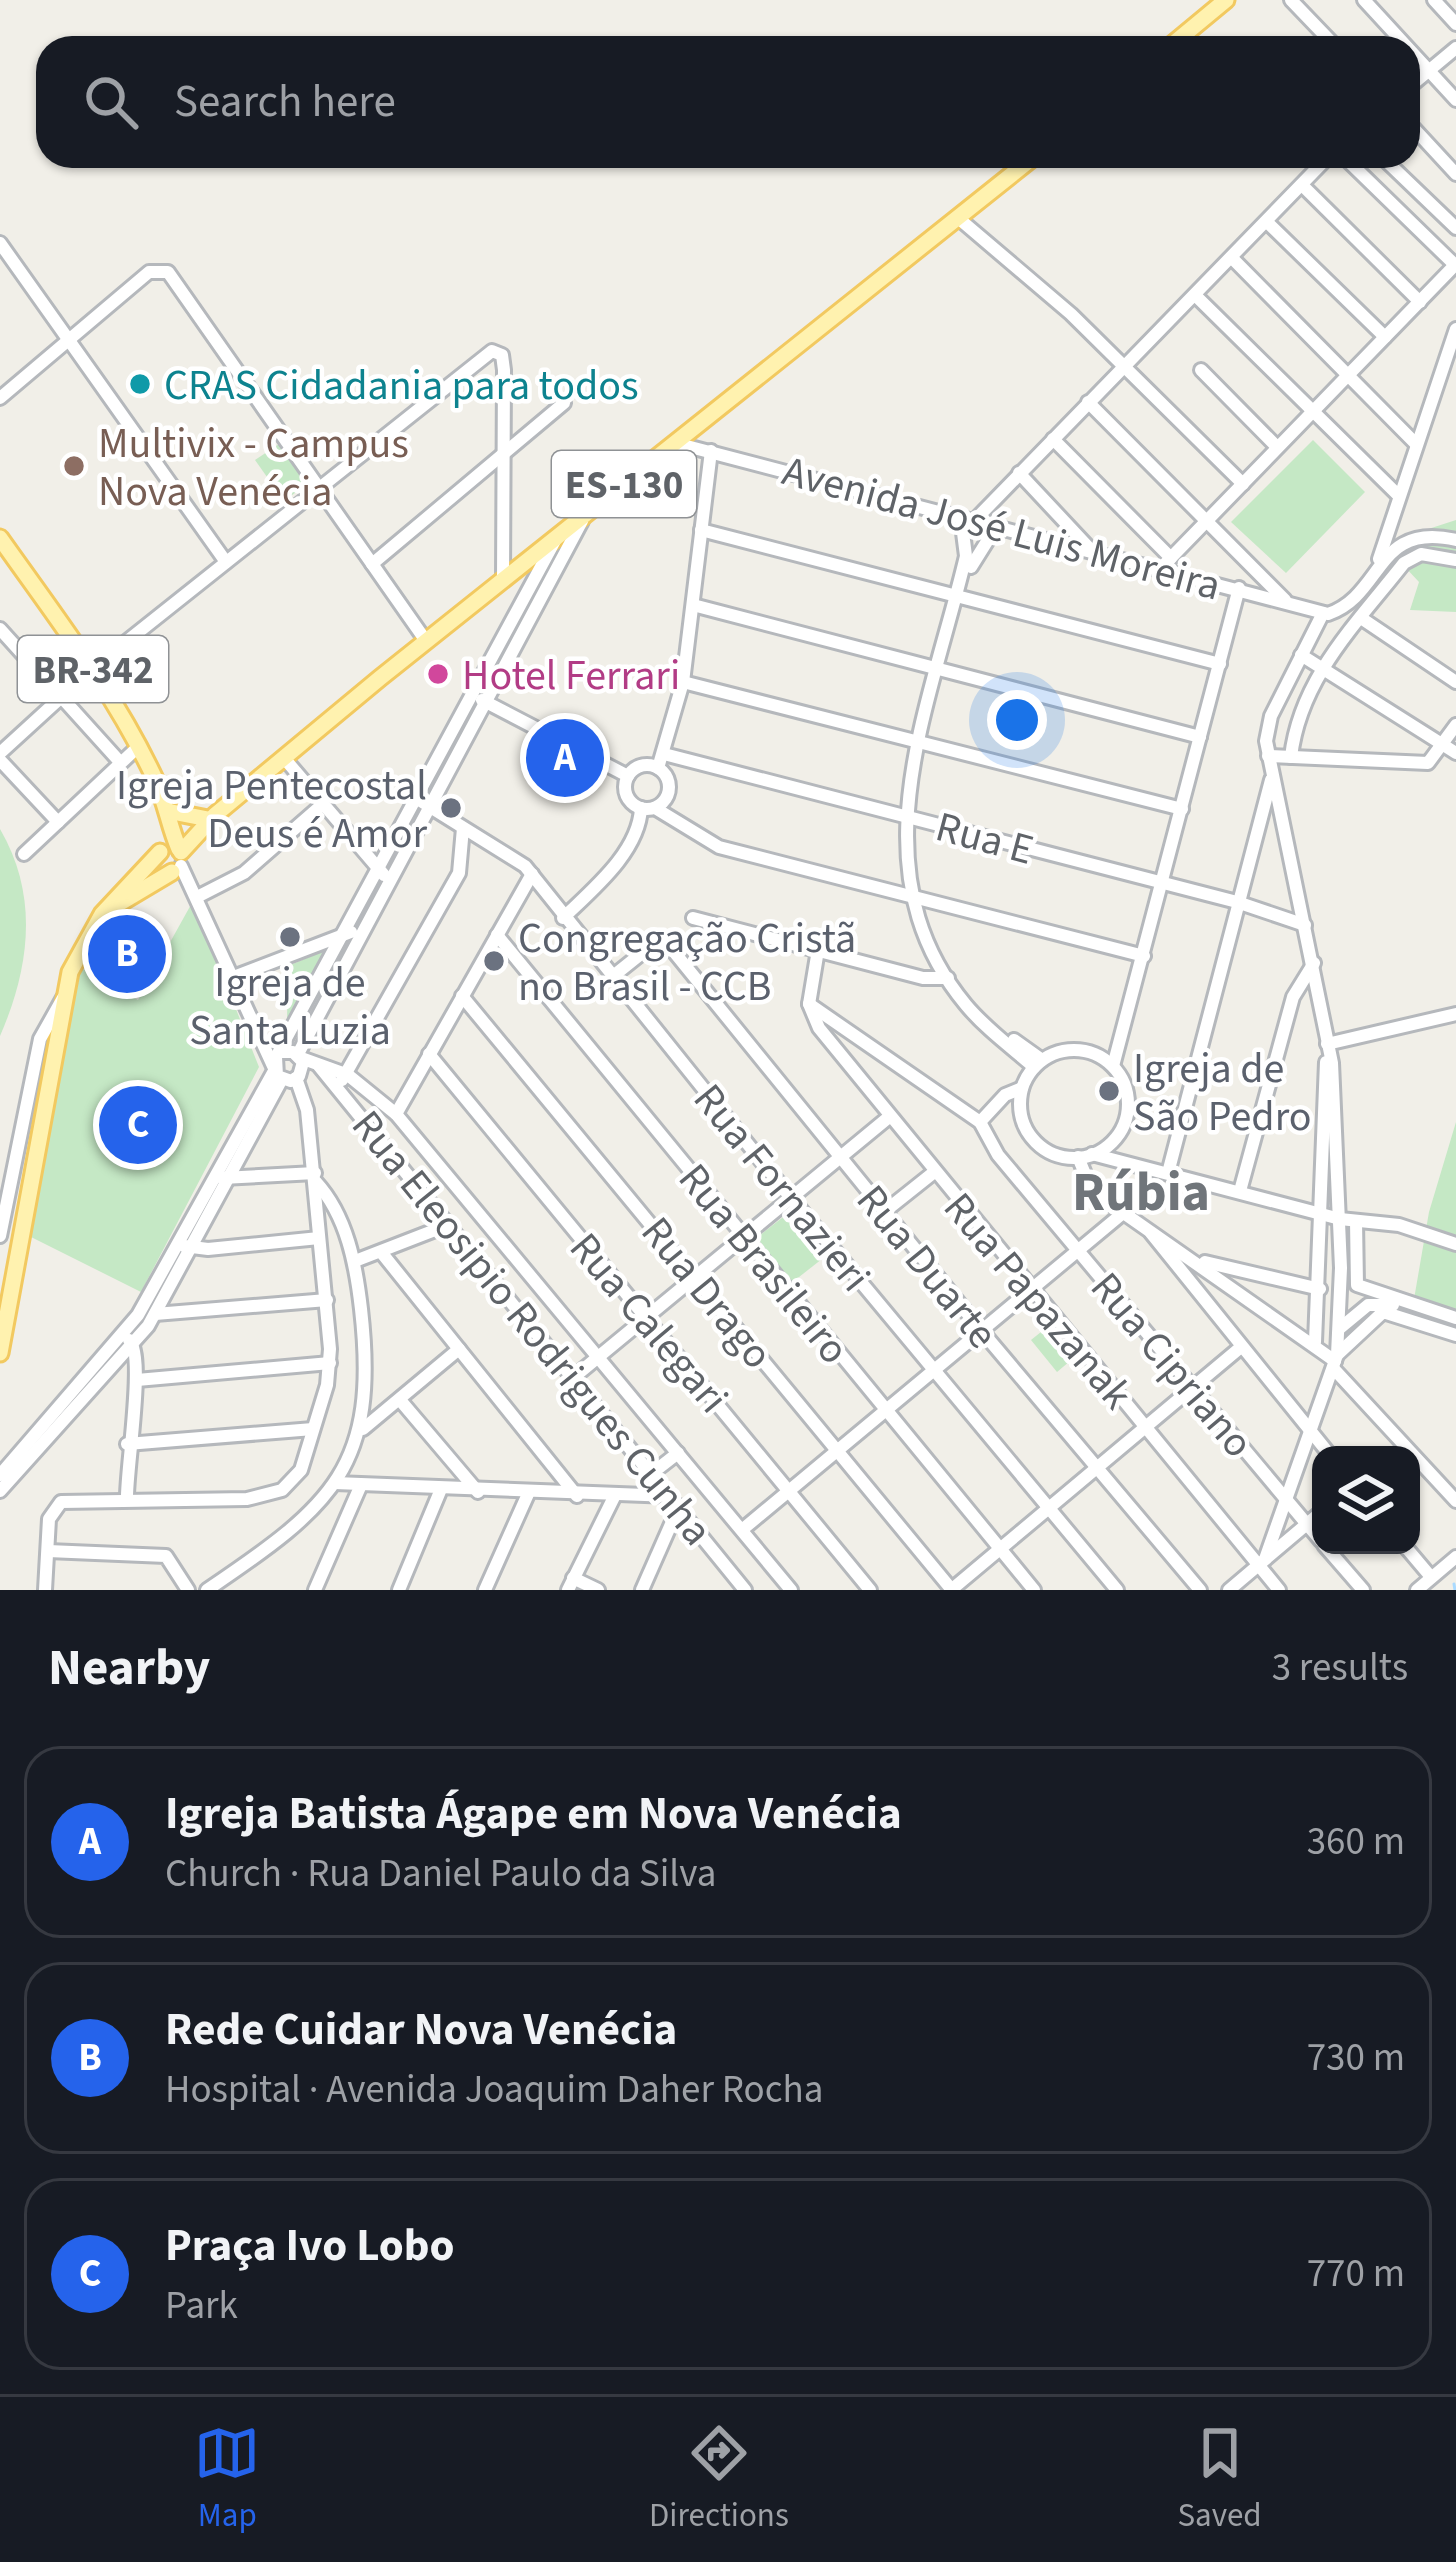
<!DOCTYPE html>
<html lang="en">
<head>
<meta charset="utf-8">
<style>
  body { margin:0; font-family:"Source Sans 3",sans-serif; background:#242831; color:#f1f3f6 }
  .controls { position:absolute; right:36px; bottom:36px; display:grid; overflow:hidden; border-radius:24px; box-shadow:0 3px 9px #0004 }
  .controls button { width:108px; height:108px; display:grid; place-items:center; padding:0; border:0; border-bottom:3px solid #363941; background:#171b24; color:#f1f3f6; font:60px sans-serif }
  .you { position:absolute; left:1017px; top:720px; width:42px; height:42px; margin:-30px; border:9px solid #fff; border-radius:50%; background:#1a73e8; box-shadow:0 0 0 18px #1a73e833 }
  .badge { display:grid; place-items:center; width:78px; height:78px; border-radius:50%; background:#2563eb; color:#fff; font-size:39px; font-weight:700 }
  .pin { position:absolute; translate:-50% -50%; border:6px solid #fff; box-shadow:0 3px 12px #0006 }
  .list { margin:0; padding:0; list-style:none }
  h2 { display:flex; justify-content:space-between; align-items:center; height:156px; margin:0; padding:0 48px; font-size:51px }
  h2 small { font-size:39px; font-weight:400; color:#9ea1a6 }
  .list li { display:grid; grid-template-columns:78px 1fr auto; gap:36px; align-items:center; box-sizing:border-box; height:192px; margin:0 24px 24px; padding:0 24px; border:3px solid #363941; border-radius:36px }
  .list b { display:block; font-size:45px; white-space:nowrap }
  .list p { margin:0; font-size:39px; white-space:nowrap; color:#9ea1a6 }
  .list em { font-size:39px; font-style:normal; color:#9ea1a6 }
  .icon { flex:none; width:66px; height:66px; fill:none; stroke:currentColor; stroke-width:2; stroke-linecap:round; stroke-linejoin:round }
  .map { position:relative; flex:none; width:1456px; height:1590px; overflow:hidden }
  .search { position:absolute; background:#171b24; box-shadow:0 3px 9px #0004; left:36px; right:36px; top:36px; height:132px; display:flex; align-items:center; gap:30px; box-sizing:border-box; padding:0 42px; border-radius:36px; color:#9ea1a6; font-size:45px }
  .sheet { height:804px; background:#171b24 }
  nav { display:flex; justify-content:space-around; align-items:center; box-sizing:border-box; height:168px; border-top:3px solid #363941; background:#171b24; font-size:33px; color:#9ea1a6 }
  nav a { display:grid; justify-items:center; gap:6px }
  nav .on { color:#2563eb }
  .map>svg:first-child { display:block }
</style>
</head>
<body>
<div class="map">
<svg width="1456" height="1590" viewBox="0 0 1456 1590">
  <rect width="100%" height="100%" fill="#f1efe8"/>
  <g fill="#c5e8c5">
    <polygon points="1313,440 1365,492 1286,573 1231,522"/>
    <polygon points="279,444 307,484 284,501 255,460"/>
    <polygon points="1456,520 1456,612 1410,610 1419,582 1391,552 1416,533"/>
    <path d="M0 829C39 896 30 967 0 1036Z"/>
    <polygon points="193,901 259,1067 141,1292 29,1236 81,968 138,1000"/>
    <polygon points="328,949 287,1021 288,966"/>
    <polygon points="1456,1122 1456,1343 1384,1319 1395,1302 1413,1305 1429,1212"/>
    <polygon points="787,1214 822,1259 785,1288 750,1243"/>
    <polygon points="1051,1324 1076,1356 1057,1372 1031,1340"/>
  </g>
  <g fill="none" stroke-linecap="round" stroke-linejoin="round">
    <polyline stroke="#aadaff" stroke-width="3" points="1454,1584 1455,1590"/>
    <g stroke="#b5b8bc" stroke-width="18">
      <g id="minor">
        <polyline points="1291,0 1337,48"/>
        <polyline points="1364,0 1456,100"/>
        <polyline points="1434,0 1456,24"/>
        <polyline points="1408,88 1456,48"/>
        <polyline points="1408,122 1456,174"/>
        <polyline points="1343,156 1455,265"/>
        <polyline points="1381,156 1456,228"/>
        <polyline points="1302,185 1420,302"/>
        <polyline points="957,217 1071,314 1243,484"/>
        <polyline points="1267,222 1385,337"/>
        <polyline points="0,243 226,562"/>
        <polyline points="1232,258 1416,444"/>
        <polyline points="1196,296 1399,496"/>
        <polyline points="1201,370 1277,447"/>
        <polyline points="0,398 149,272 168,272 426,641"/>
        <polyline points="1088,402 1285,600"/>
        <polyline points="1053,439 1171,558"/>
        <path d="M675 443 1328 614C1384 595 1375 521 1456 540"/>
        <polyline points="1019,473 1091,550"/>
        <path d="M961 517 966 556C931 705 853 869 966 1005 986 1029 1011 1047 1034 1067"/>
        <polyline points="974,521 1329,156"/>
        <polyline points="701,530 1220,664"/>
        <polyline points="1379,559 1456,329"/>
        <polyline points="372,564 564,403"/>
        <polyline points="971,567 996,527"/>
        <polyline points="1161,568 1456,264"/>
        <polyline points="693,605 1200,737"/>
        <polyline points="1361,618 1456,682"/>
        <polyline points="0,629 120,762"/>
        <polyline points="1301,655 1456,753"/>
        <polyline points="683,682 1182,809"/>
        <polyline points="482,700 628,776"/>
        <polyline points="0,753 92,669 492,351 502,355 504,370 503,580"/>
        <polyline points="664,754 1237,902 1305,925"/>
        <polyline points="1268,756 1428,763 1456,725"/>
        <path d="M1291 757C1300 678 1357 623 1404 563L1421 554 1456 560"/>
        <polyline points="284,758 384,875"/>
        <polyline points="0,760 58,822"/>
        <circle cx="647" cy="787" r="22"/>
        <polyline points="658,768 683,682 711,451"/>
        <polyline points="419,800 525,866 791,1198 1117,1590"/>
        <polyline points="655,808 719,847 1144,956"/>
        <polyline points="24,854 139,746"/>
        <polyline points="181,866 273,1066"/>
        <polyline points="199,896 244,873 323,804"/>
        <path d="M563 918C592 890 639 852 641 808"/>
        <polyline points="693,918 923,978 948,978"/>
        <polyline points="497,935 1034,1590"/>
        <polyline points="818,950 809,1004 819,1028 1279,1590"/>
        <polyline points="236,976 351,932"/>
        <polyline points="612,977 662,937 980,1329 1200,1590"/>
        <polyline points="462,996 952,1590"/>
        <polyline points="809,1004 980,1122 998,1155 1321,1541"/>
        <polyline points="1014,1040 1042,1060"/>
        <polyline points="1327,1044 1456,1014"/>
        <circle cx="1074" cy="1104" r="54"/>
        <polyline points="283,1052 293,1052 303,1062 299,1076 291,1081 277,1076 276,1057 557,537"/>
        <polyline points="298,1054 582,521"/>
        <polyline points="429,1054 870,1590"/>
        <polyline points="301,1058 348,1075 396,1114 791,1590"/>
        <polyline points="319,1066 745,1590"/>
        <polyline points="1113,1066 1239,588"/>
        <polyline points="342,1080 459,873 463,828"/>
        <polyline points="396,1114 532,874"/>
        <polyline points="980,1122 1005,1095 1022,1088"/>
        <polyline points="1092,1154 1340,1219 1399,1225 1456,1244"/>
        <polyline points="1078,1157 1090,1186 1108,1202 1335,1361"/>
        <polyline points="1168,1173 1271,780"/>
        <polyline points="222,1178 315,1173"/>
        <polyline points="1240,1191 1293,997 1314,963"/>
        <polyline points="884,1212 933,1173"/>
        <polyline points="1356,1221 1357,1285 1456,1318"/>
        <polyline points="1151,1233 1330,1455"/>
        <polyline points="0,1236 40,1039 63,998"/>
        <polyline points="184,1246 208,1249 319,1238"/>
        <polyline points="381,1252 577,1496"/>
        <polyline points="355,1261 448,1225"/>
        <polyline points="1205,1262 1320,1289"/>
        <polyline points="155,1314 327,1300"/>
        <polyline points="1339,1329 1368,1305 1393,1305"/>
        <polyline points="1315,1342 1326,1062"/>
        <polyline points="1338,1354 1383,1312 1456,1335"/>
        <polyline points="1333,1368 1456,1501"/>
        <polyline points="574,1377 889,1117"/>
        <polyline points="137,1380 330,1363"/>
        <polyline points="400,1400 478,1492"/>
        <polyline points="363,1429 459,1349"/>
        <polyline points="127,1444 313,1429"/>
        <polyline points="651,1474 678,1453"/>
        <polyline points="0,1475 138,1315 274,1071"/>
        <polyline points="335,1483 671,1496"/>
        <polyline points="0,1491 148,1326 282,1079"/>
        <path d="M127 1499C126 1470 146 1353 129 1340"/>
        <polyline points="743,1529 1123,1213"/>
        <polyline points="1324,1545 1363,1590"/>
        <polyline points="1404,1545 1431,1577"/>
        <polyline points="48,1551 166,1556 188,1590"/>
        <polyline points="1265,1559 1337,1355 1341,1268 1332,1063 1266,741 1271,716 1323,613"/>
        <polyline points="573,1578 598,1590"/>
        <polyline points="45,1590 49,1519 61,1502 247,1499 282,1490 301,1470 327,1385 330,1349 307,1110 296,1078"/>
        <path d="M207 1590C333 1505 379 1467 361 1309 356 1265 347 1216 316 1182"/>
        <polyline points="315,1590 360,1487"/>
        <polyline points="399,1590 441,1489"/>
        <polyline points="485,1590 528,1494"/>
        <polyline points="568,1590 614,1497"/>
        <polyline points="642,1590 679,1506"/>
        <polyline points="951,1590 1241,1347"/>
        <polyline points="1229,1590 1321,1512"/>
        <polyline points="1417,1590 1456,1557"/>
      </g>
    </g>
    <g stroke="#f2c960" stroke-width="21">
      <g id="major">
        <polyline points="1168,48 1226,0"/>
        <path d="M0 538C55 616 115 693 155 779 166 802 169 826 179 849"/>
        <polyline points="167,811 208,819"/>
        <polyline points="181,852 215,815 380,678 1035,156"/>
        <polyline points="115,906 172,872"/>
        <polyline points="0,1353 70,972 102,914 160,852"/>
      </g>
    </g>
    <use href="#minor" stroke="#fff" stroke-width="12"/>
    <use href="#major" stroke="#fff2af" stroke-width="15"/>
  </g>
  <circle fill="#0f9aa8" stroke="#fff" stroke-width="4.5" cx="140" cy="384" r="12"/>
  <circle fill="#8d6e63" stroke="#fff" stroke-width="4.5" cx="74" cy="466" r="12"/>
  <circle fill="#d1479c" stroke="#fff" stroke-width="4.5" cx="438" cy="674" r="12"/>
  <g fill="#6b7280" stroke="#fff" stroke-width="4.5">
    <circle cx="451" cy="808" r="12"/>
    <circle cx="290" cy="937" r="12"/>
    <circle cx="494" cy="961" r="12"/>
    <circle cx="1109" cy="1091" r="12"/>
  </g>
  <g text-anchor="middle" stroke-width="9" stroke-linejoin="round" paint-order="stroke">
    <g fill="#fff" stroke="#8f9295" stroke-width="3">
      <rect x="552" y="451" width="144" height="66" rx="9"/>
      <rect x="18" y="636" width="150" height="66" rx="9"/>
    </g>
    <g font-size="39" font-weight="bold" fill="#5f6368">
      <text x="624" y="498">ES-130</text>
      <text x="93" y="683">BR-342</text>
    </g>
    <g font-size="42" fill="#0d838f" stroke="#fff" text-anchor="start">
      <text x="164" y="399">CRAS Cidadania para todos</text>
    </g>
    <g font-size="42" fill="#785e54" stroke="#fff" text-anchor="start">
      <text x="98" y="457">Multivix - Campus<tspan x="98" dy="48">Nova Venécia</tspan></text>
    </g>
    <g font-size="42" fill="#5f6368" stroke="#fff">
      <text transform="translate(1002 527) rotate(15)" y="15">Avenida José Luis Moreira</text>
      <text transform="translate(985 837) rotate(15)" y="15">Rua E</text>
      <text transform="translate(783 1187) rotate(51)" y="15">Rua Fornazieri</text>
      <text transform="translate(765 1263) rotate(51)" y="15">Rua Brasileiro</text>
      <text transform="translate(928 1266) rotate(51)" y="15">Rua Duarte</text>
      <text transform="translate(708 1292) rotate(51)" y="15">Rua Drago</text>
      <text transform="translate(1039 1300) rotate(50)" y="15">Rua Papazanak</text>
      <text transform="translate(650 1322) rotate(50)" y="15">Rua Calegari</text>
      <text transform="translate(533 1327) rotate(51)" y="15">Rua Eleosipio Rodrigues Cunha</text>
      <text transform="translate(1173 1364) rotate(50)" y="15">Rua Cipriano</text>
    </g>
    <g font-size="42" fill="#b23c85" stroke="#fff" text-anchor="start">
      <text x="462" y="689">Hotel Ferrari</text>
    </g>
    <g font-size="42" fill="#5b616d" stroke="#fff" text-anchor="start">
      <text x="427" y="799" text-anchor="end">Igreja Pentecostal<tspan x="427" dy="48">Deus é Amor</tspan></text>
      <text x="518" y="952">Congregação Cristã<tspan x="518" dy="48">no Brasil - CCB</tspan></text>
      <text x="290" y="996" text-anchor="middle">Igreja de<tspan x="290" dy="48">Santa Luzia</tspan></text>
      <text x="1133" y="1082">Igreja de<tspan x="1133" dy="48">São Pedro</tspan></text>
    </g>
    <g font-size="54" font-weight="bold" fill="#70757a" stroke="#fff">
      <text x="1141" y="1210">Rúbia</text>
    </g>
  </g>
</svg>
<div class="controls">
<button><svg class="icon" aria-label="layers" viewBox="0 0 24 24"><path d="M12 4l9 5-9 5-9-5zM3 14l9 5 9-5"/></svg></button>
</div>
<div class="you"></div>
<div class="pin badge" style="left:565px;top:758px">A</div>
<div class="pin badge" style="left:127px;top:954px">B</div>
<div class="pin badge" style="left:138px;top:1125px">C</div>
<div class="search"><svg class="icon" aria-label="search" viewBox="0 0 24 24"><circle cx="10" cy="10" r="6"/><path d="M15 15l6 6"/></svg>Search here</div>
</div>
<section class="sheet">
<h2>Nearby<small>3 results</small></h2>
<ul class="list">
<li><span class="badge">A</span><div><b>Igreja Batista Ágape em Nova Venécia</b><p>Church · Rua Daniel Paulo da Silva</p></div><em>360 m</em></li>
<li><span class="badge">B</span><div><b>Rede Cuidar Nova Venécia</b><p>Hospital · Avenida Joaquim Daher Rocha</p></div><em>730 m</em></li>
<li><span class="badge">C</span><div><b>Praça Ivo Lobo</b><p>Park</p></div><em>770 m</em></li>
</ul>
</section>
<nav>
<a class="on"><svg class="icon" aria-label="map" viewBox="0 0 24 24"><path d="M3 6l6-2 6 2 6-2v14l-6 2-6-2-6 2zM9 4v14M15 6v14"/></svg>Map</a>
<a><svg class="icon" aria-label="directions" viewBox="0 0 24 24"><path d="M12 3l9 9-9 9-9-9zM9 14v-3h6M13 9l2 2-2 2"/></svg>Directions</a>
<a><svg class="icon" aria-label="saved" viewBox="0 0 24 24"><path d="M7 4h10v16l-5-4-5 4z"/></svg>Saved</a>
</nav>
</body>
</html>
